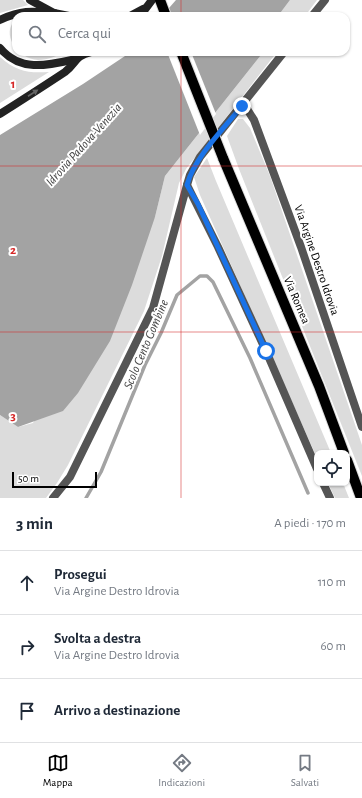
<!DOCTYPE html>
<html lang="it">
<head>
<meta charset="utf-8">
<style>
  body { margin:0; font-family:"Alegreya Sans",sans-serif; background:#f2f2f3; color:#1f2937 }
  .controls { position:absolute; right:12px; bottom:12px; display:grid; overflow:hidden; border-radius:8px; box-shadow:0 1px 3px #0004 }
  .controls button { width:36px; height:36px; display:grid; place-items:center; padding:0; border:0; border-bottom:1px solid #e0e1e3; background:#fff; color:#1f2937; font:20px sans-serif }
  .scale { position:absolute; left:12px; bottom:10px; width:85px; box-sizing:border-box; padding-left:4px; border:2px solid #000; border-top:0; font-size:11px; line-height:14px; white-space:nowrap; color:#000; -webkit-text-stroke:3px #fff; paint-order:stroke }
  .stop { position:absolute; width:12px; height:12px; margin:-9px; border:3px solid #1a73e8; border-radius:50%; background:#fff }
  .stop.end { background:#1a73e8; border-color:#fff; box-shadow:0 1px 4px #0008 }
  .list { margin:0; padding:0; list-style:none }
  h2 { display:flex; justify-content:space-between; align-items:center; height:52px; margin:0; padding:0 16px; font-size:17px }
  h2 small { font-size:13px; font-weight:400; color:#747a83 }
  .list li { display:grid; grid-template-columns:26px 1fr auto; gap:12px; align-items:center; box-sizing:border-box; height:64px; padding:0 16px; border-top:1px solid #e0e1e3 }
  .list b { display:block; font-size:15px; white-space:nowrap }
  .list p { margin:0; font-size:13px; white-space:nowrap; color:#747a83 }
  .list em { font-size:13px; font-style:normal; color:#747a83 }
  .icon { flex:none; width:22px; height:22px; fill:none; stroke:currentColor; stroke-width:2; stroke-linecap:round; stroke-linejoin:round }
  .map { position:relative; flex:none; width:362px; height:498px; overflow:hidden }
  .search { position:absolute; background:#fff; box-shadow:0 1px 3px #0004; left:12px; right:12px; top:12px; height:44px; display:flex; align-items:center; gap:10px; box-sizing:border-box; padding:0 14px; border-radius:12px; color:#747a83; font-size:15px }
  .sheet { height:244px; background:#fff }
  nav { display:flex; justify-content:space-around; align-items:center; box-sizing:border-box; height:56px; border-top:1px solid #e0e1e3; background:#fff; font-size:11px; color:#747a83 }
  nav a { display:grid; justify-items:center; gap:2px }
  nav .on { color:#000 }
  .map>svg:first-child { display:block }
</style>
</head>
<body>
<div class="map">
<svg width="362" height="498" viewBox="0 0 362 498">
  <rect width="100%" height="100%" fill="#fff"/>
  <g fill="#dcdcdc">
    <polygon points="0,0 23,0 28,5 0,13"/>
    <polygon points="290,0 317,0 305,16 278,16"/>
    <path d="M16 20V52H65C57 56 48 60 38 60 17 59 0 32 16 20Z"/>
    <polygon points="262,52 277,52 186,169 179,183 162,256 144,311 68,465 57,483 46,498 0,498 0,415 18,427 33,423 155,217 165,176 261,55"/>
    <path d="M0 57C17 72 28 73 49 72L0 103Z"/>
    <polygon points="238,119 243,119 250,128 270,176 362,445 362,476 239,169 227,136"/>
    <polygon points="207,158 216,181 331,453 317,453 317,458 200,195 194,177"/>
    <polygon points="328,483 343,483 349,498 335,498"/>
  </g>
  <g fill="#a3a3a3">
    <polygon points="176,0 290,0 278,16 162,16"/>
    <polygon points="131,52 262,52 261,55 165,176 155,217 132,285 110,341 78,393 63,411 18,427 0,415 0,135 83,84"/>
  </g>
  <polygon fill="#fff" points="167,52 191,52 216,114 200,135"/>
  <g fill="none" stroke-linecap="round" stroke-linejoin="round">
    <polyline stroke="#a3a3a3" stroke-width="3.5" points="86,498 101,472 145,365 161,333 177,295 200,276 207,276 213,282 250,358 308,493"/>
    <g stroke="#dbdbdb" stroke-width="12">
      <g id="primary">
        <polyline points="160,0 166,16"/>
        <polyline points="223,158 319,386 344,453"/>
        <polyline points="347,460 361,498"/>
      </g>
    </g>
    <g stroke="#555" stroke-width="8">
      <polyline points="312,16 325,0"/>
      <polyline points="284,52 200,157 190,175 187,185 218,247 266,351 317,469"/>
      <polyline points="242,106 247,109 254,120 301,247 362,427"/>
      <polyline points="323,483 330,498"/>
      <polyline points="53,498 70,477 153,308 187,185"/>
    </g>
    <g stroke="#222" stroke-width="8">
      <polyline points="30,0 54,13 69,16"/>
      <polyline points="130,16 143,9"/>
      <polyline points="140,16 152,0"/>
      <path d="M0 20C21 10 31 11 54 13"/>
      <path d="M0 48C21 73 49 65 76 59"/>
      <path d="M0 114C22 100 44 86 65 72 76 64 74 56 91 52"/>
    </g>
    <use href="#primary" stroke="#000" stroke-width="10"/>
    <g stroke="#dbdbdb" stroke-width="12" stroke-linecap="butt">
      <polyline id="primary-bridge" points="181,52 223,158"/>
    </g>
    <use href="#primary-bridge" stroke="#000" stroke-width="10"/>
  </g>
  <defs><path id="oneway-solid" d="M-6-.8H1V-3.2L6.5 0L1 3.2V.8H-6Z"/></defs>
  <use fill="#646464" href="#oneway-solid" transform="translate(33 93) rotate(-33)"/>
  <g fill="none" stroke-linecap="round" stroke-linejoin="round">
    <path stroke="#1a73e8" stroke-width="5" d="M242 106C224 128 194 158 187 185L198 204 266 351"/>
  </g>
  <path fill="none" stroke="#d62828" stroke-width="1" stroke-opacity="0.55" d="M181 0V16M181 52V498M0 166H362M0 332H362"/>
  <g text-anchor="middle" stroke-width="4" stroke-linejoin="round" paint-order="stroke">
    <g font-size="12" fill="#000" stroke="#fff">
      <text transform="translate(317 260) rotate(71)" y="4">Via Argine Destro Idrovia</text>
      <text transform="translate(297 300) rotate(67)" y="4">Via Romea</text>
    </g>
    <g font-size="13" font-style="italic" fill="#444" stroke="#fff">
      <text transform="translate(83 144) rotate(-48)" y="5">Idrovia Padova-Venezia</text>
      <text transform="translate(145 344) rotate(-67)" y="5">Scolo Cento Gombine</text>
    </g>
  </g>
  <g font-size="13" text-anchor="middle" font-weight="bold" fill="#d62828" stroke="#fff" stroke-width="4" stroke-linejoin="round" paint-order="stroke">
    <text x="13" y="88">1</text>
    <text x="13" y="254">2</text>
    <text x="13" y="420">3</text>
  </g>
</svg>
<div class="controls">
<button><svg class="icon" aria-label="locate" viewBox="0 0 24 24"><circle cx="12" cy="12" r="6"/><path d="M12 2v4M12 18v4M2 12h4M18 12h4"/></svg></button>
</div>
<div class="scale">50 m</div>
<div class="stop" style="left:266px;top:351px"></div>
<div class="stop end" style="left:242px;top:106px"></div>
<div class="search"><svg class="icon" aria-label="search" viewBox="0 0 24 24"><circle cx="10" cy="10" r="6"/><path d="M15 15l6 6"/></svg>Cerca qui</div>
</div>
<section class="sheet">
<h2>3 min<small>A piedi · 170 m</small></h2>
<ul class="list">
<li><svg class="icon" aria-label="ahead" viewBox="0 0 24 24"><path d="M12 20V5M6 11l6-6 6 6"/></svg><div><b>Prosegui</b><p>Via Argine Destro Idrovia</p></div><em>110 m</em></li>
<li><svg class="icon" aria-label="right" viewBox="0 0 24 24"><path d="M7 20v-9h11M14 6l5 5-5 5"/></svg><div><b>Svolta a destra</b><p>Via Argine Destro Idrovia</p></div><em>60 m</em></li>
<li><svg class="icon" aria-label="arrive" viewBox="0 0 24 24"><path d="M6 21V4h12l-3 4 3 4H6"/></svg><div><b>Arrivo a destinazione</b></div></li>
</ul>
</section>
<nav>
<a class="on"><svg class="icon" aria-label="map" viewBox="0 0 24 24"><path d="M3 6l6-2 6 2 6-2v14l-6 2-6-2-6 2zM9 4v14M15 6v14"/></svg>Mappa</a>
<a><svg class="icon" aria-label="directions" viewBox="0 0 24 24"><path d="M12 3l9 9-9 9-9-9zM9 14v-3h6M13 9l2 2-2 2"/></svg>Indicazioni</a>
<a><svg class="icon" aria-label="saved" viewBox="0 0 24 24"><path d="M7 4h10v16l-5-4-5 4z"/></svg>Salvati</a>
</nav>
</body>
</html>
